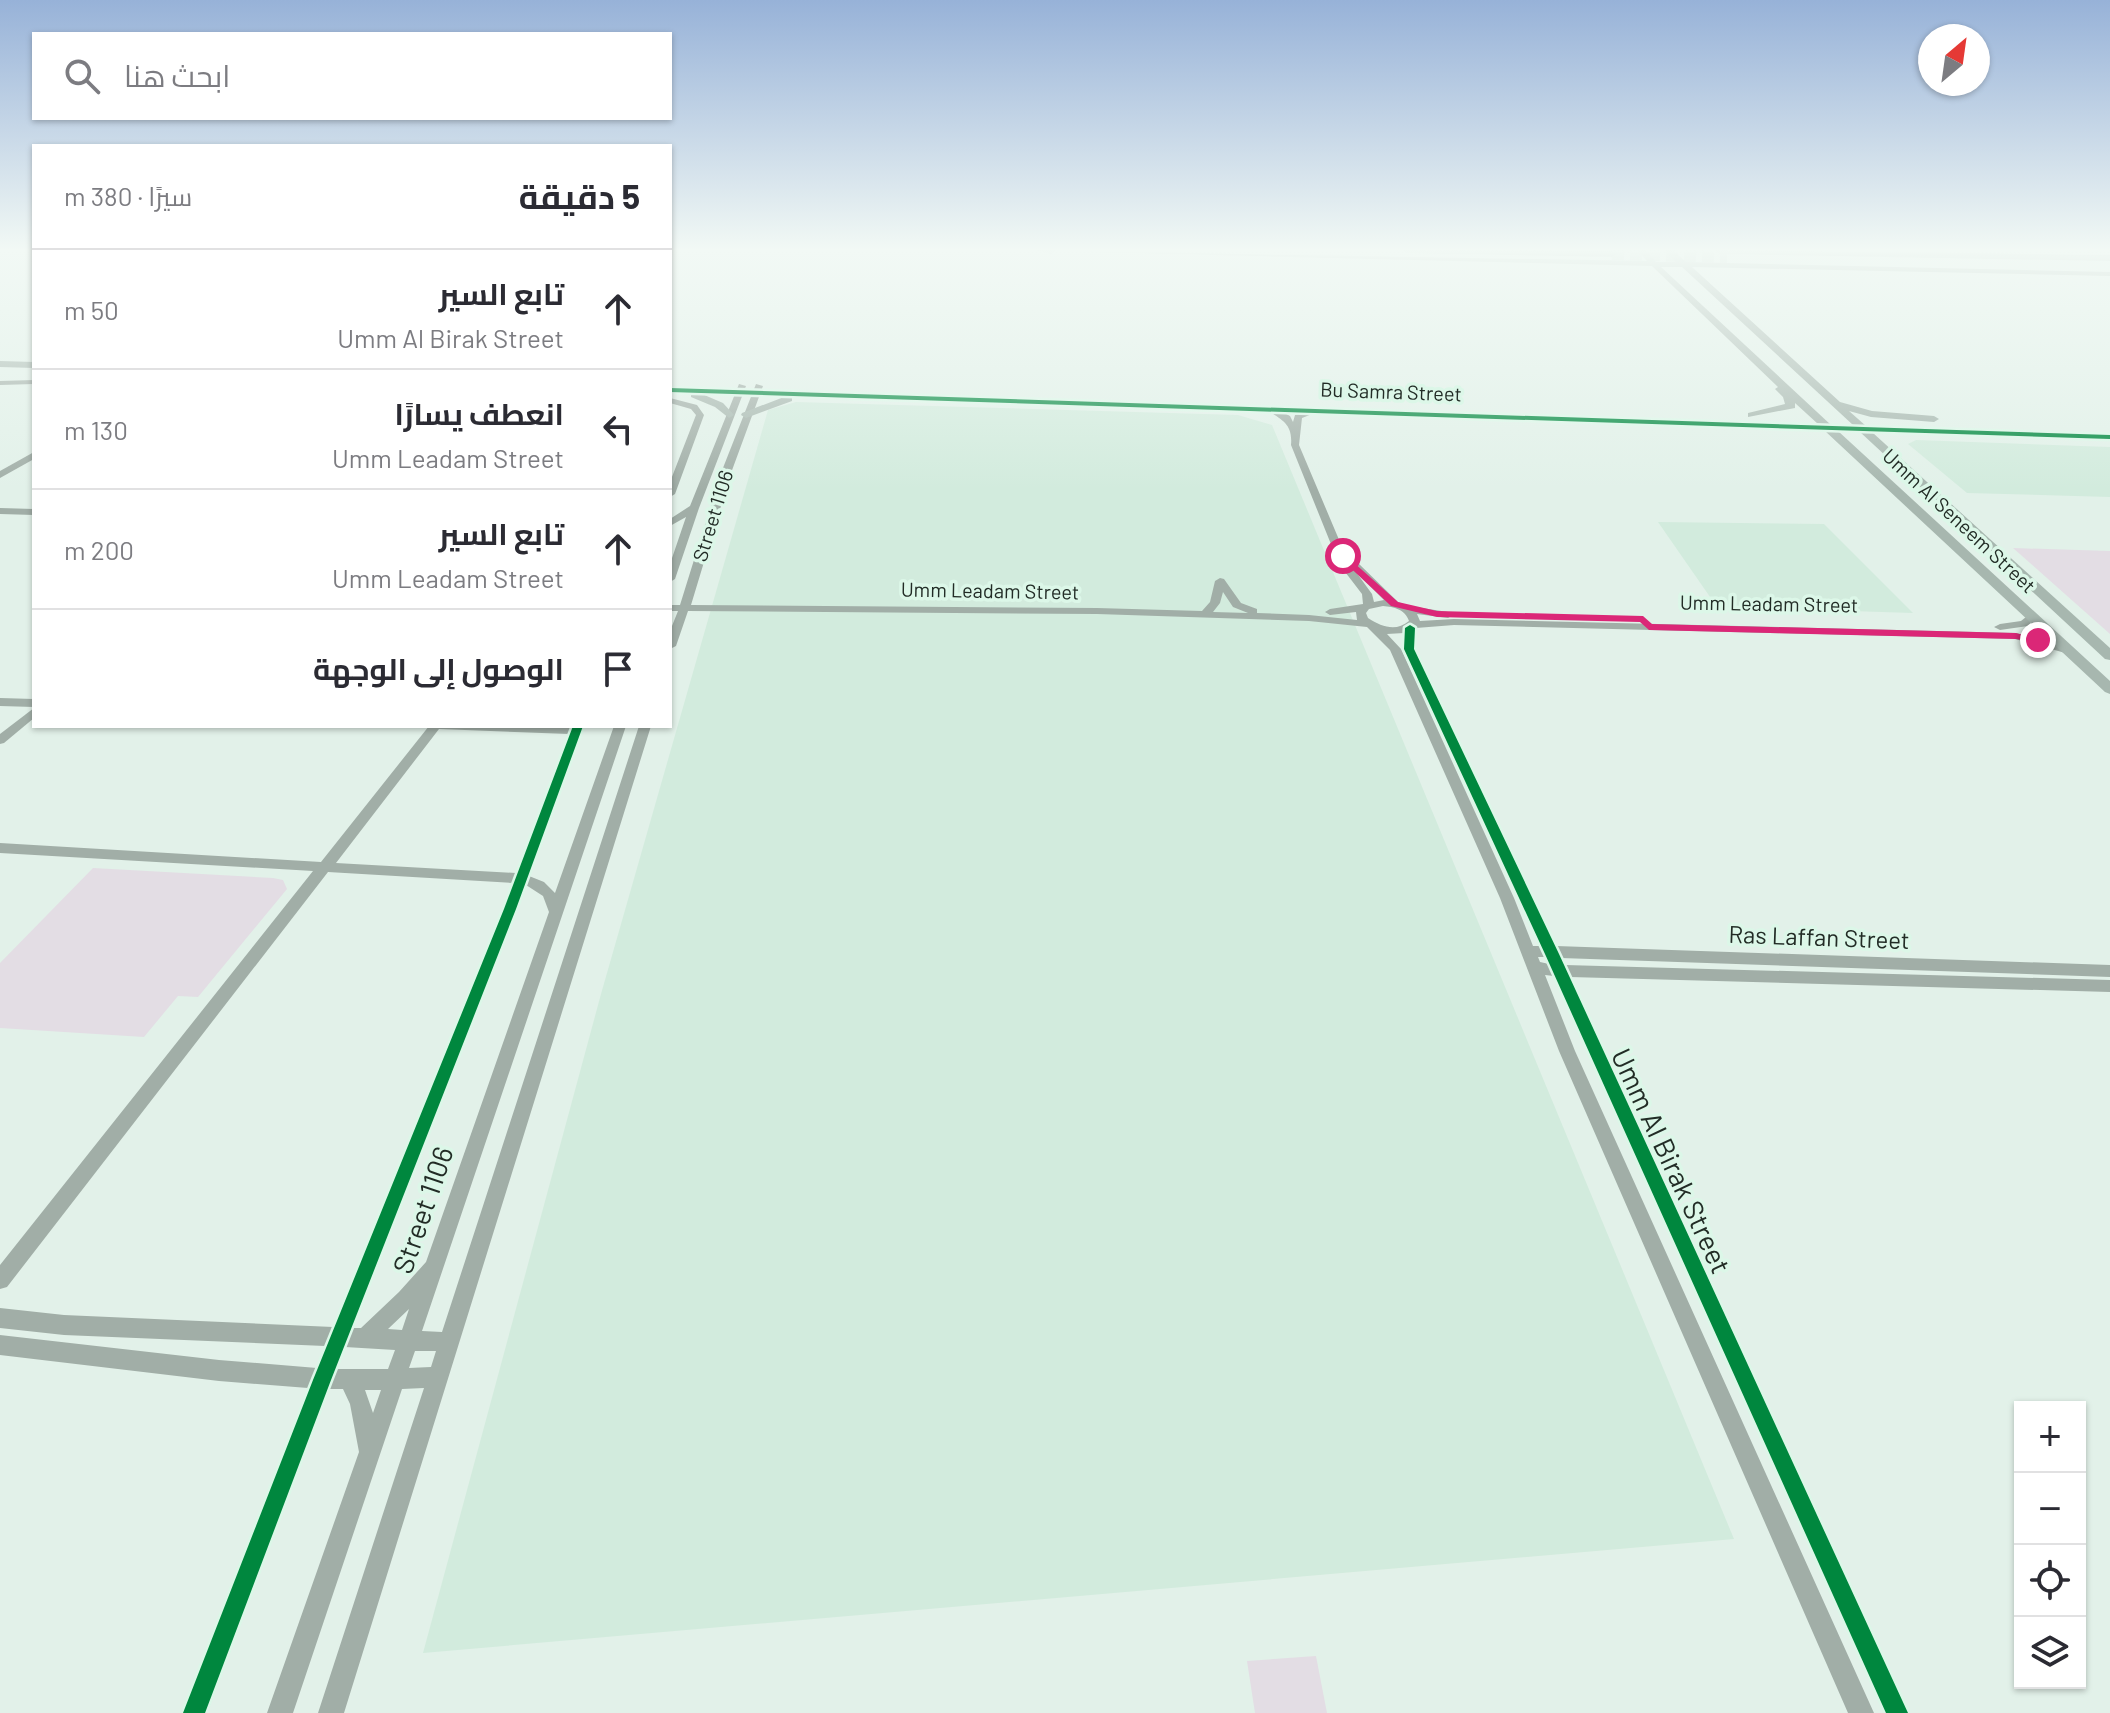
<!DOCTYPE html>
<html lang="ar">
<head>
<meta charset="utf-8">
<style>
  body { margin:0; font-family:Barlow,Cairo,sans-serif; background:#f7f7f7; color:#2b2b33; direction:rtl }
  .controls { position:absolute; right:24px; bottom:24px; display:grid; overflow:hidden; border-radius:0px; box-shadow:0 2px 6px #0004 }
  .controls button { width:72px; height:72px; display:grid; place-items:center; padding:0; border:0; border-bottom:2px solid #e1e1e2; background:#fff; color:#2b2b33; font:40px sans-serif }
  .compass { position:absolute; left:1918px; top:24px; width:72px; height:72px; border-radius:50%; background:#fff; box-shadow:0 2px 6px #0004; rotate:29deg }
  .stop { position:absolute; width:24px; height:24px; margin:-18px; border:6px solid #db2777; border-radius:50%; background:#fff }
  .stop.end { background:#db2777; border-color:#fff; box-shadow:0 2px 8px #0008 }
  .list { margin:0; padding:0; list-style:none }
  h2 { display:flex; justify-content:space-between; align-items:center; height:104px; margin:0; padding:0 32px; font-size:34px }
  h2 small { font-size:26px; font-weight:400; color:#7c7c81 }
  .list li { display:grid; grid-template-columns:52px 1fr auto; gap:24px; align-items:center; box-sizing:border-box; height:120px; padding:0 32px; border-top:2px solid #e1e1e2 }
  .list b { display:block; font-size:30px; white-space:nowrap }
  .list p { margin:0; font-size:26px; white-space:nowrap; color:#7c7c81 }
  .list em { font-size:26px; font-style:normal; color:#7c7c81 }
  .icon { flex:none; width:44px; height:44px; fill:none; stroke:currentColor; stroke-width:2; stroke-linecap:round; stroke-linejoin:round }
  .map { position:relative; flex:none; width:2110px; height:1713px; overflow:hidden; direction:ltr }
  .search { position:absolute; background:#fff; box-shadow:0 2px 6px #0004; left:32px; top:32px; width:640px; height:88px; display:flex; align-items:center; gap:20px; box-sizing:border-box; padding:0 28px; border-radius:0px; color:#7c7c81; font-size:30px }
  .panel { position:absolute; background:#fff; box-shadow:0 2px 6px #0004; left:32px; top:144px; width:640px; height:584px; border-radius:0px; direction:rtl }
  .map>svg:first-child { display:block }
</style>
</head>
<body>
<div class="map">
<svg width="2110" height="1713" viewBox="0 0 2110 1713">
  <rect width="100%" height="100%" fill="#e2f1e9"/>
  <g fill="#d2ebdd">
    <polygon points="796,402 1238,415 1272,425 1734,1539 423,1653 601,994 768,410"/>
    <polygon points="1916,440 2110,447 2110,497 1967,493 1908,444"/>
    <polygon points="1658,522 1824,524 1913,613 1717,607"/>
  </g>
  <g fill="#e3dde4">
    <polygon points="2013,548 2110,551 2110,634"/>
    <polygon points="93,868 273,878 283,880 287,889 198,997 178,996 144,1037 0,1028 0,963"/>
    <polygon points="1316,1656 1327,1713 1255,1713 1247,1661"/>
  </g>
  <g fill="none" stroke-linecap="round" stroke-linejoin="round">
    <polyline stroke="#bccac2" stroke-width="12" stroke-dasharray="12 6" stroke-linecap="butt" points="1612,254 1727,257"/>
    <g fill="#a1aea7" fill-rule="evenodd">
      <polygon points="34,380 34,384 0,385 0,381"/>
      <polygon points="739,384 746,386 699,508 675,579 670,582 670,564 686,517 670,526 670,519 690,506"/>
      <path d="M756 384 763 386 731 473 691 605 1097 608 1202 611 1210 602 1215 581 1220 578 1224 579 1241 603 1257 609V613L1309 615 1357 620 1356 612 1330 615 1325 612 1330 609 1363 604 1362 594 1339 564 1291 445C1293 423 1281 420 1266 409L1273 407 1290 416 1293 422 1295 415 1314 408 1318 410 1317 412 1302 418 1299 445 1348 561H1356L1398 602 1409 606 1448 612 1453 615 1448 618 1417 614 1420 621 1454 619 2016 633 2073 649 2075 651 2069 654 2015 639 1454 625 1416 628 1415 649 1556 946 2110 965V977L1561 958 1565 965 2110 980V992L1570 977 1910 1713H1884L1554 976 1545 975 1575 1051 1874 1713H1848L1559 1051 1500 898 1390 650 1367 627 1309 621 1097 614 688 611 676 646 670 649V631L678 611H670V605H680L721 473ZM1356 572 1384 600 1374 602 1372 594ZM1223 592 1233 607 1248 613 1213 612 1220 603ZM1383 606C1394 607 1405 609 1409 621 1396 632 1382 627 1368 618L1366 613 1369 609ZM1404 633 1403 649 1541 946H1533L1514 898 1401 649 1387 634ZM1538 957H1546L1549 964 1540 962Z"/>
      <polygon points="670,398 697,405 704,415 675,494 670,497 670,482 696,415 691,409 670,403"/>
      <polygon points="34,452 34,459 0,478 0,471"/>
      <polygon points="0,508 34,509 34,515 0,514"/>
      <polygon points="2031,613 2036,616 2028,626 2000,630 1994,627 2000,624 2021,621"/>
      <polygon points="0,698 34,699 34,707 0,706"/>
      <polygon points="34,708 34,718 4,743 0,744 0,734"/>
      <path d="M429 726H584L529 876 544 882 555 893 614 726H626L422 1331 442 1332 639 726H651L344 1713H318L424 1388 402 1389 293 1713H267L359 1452 350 1404 343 1389H329L207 1713H181L308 1388 219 1381 0 1355V1335L219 1360 317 1368 325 1346 64 1335 0 1328V1308L64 1315 333 1327 513 883 328 872 7 1287 0 1289V1265L313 871 0 853V843L321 862ZM439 729 569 734 516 873 336 863ZM526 885 543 896 549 912 426 1262 399 1292 361 1328H353ZM409 1309 402 1330 388 1329ZM345 1347 395 1350 388 1369H337ZM415 1351H436L431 1367 409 1368ZM365 1390H381L373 1413Z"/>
    </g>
    <g fill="#a7b7af" fill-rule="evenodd">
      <path d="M1014 250 1647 261 1637 250H1645L1656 262H1676L1664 250H1673L1686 262 2110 272V276L1692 267 1840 402 1872 411 1934 416 1939 419 1934 422 1871 417 1849 411 1866 426 2110 434V440L1873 433 2110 648V660L2105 659 1860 432 1838 431 2110 681V694L2105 692 1825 431 792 397V401L746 418 741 415 742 413 784 397 702 394 723 403 734 415 729 418 715 407 691 397V394L670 393V387L1818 424 1795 403V408L1748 417V413L1785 404 1783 397 1775 389 1778 387 1652 266ZM1661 267H1682L1853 425H1831Z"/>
      <polygon points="0,361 34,362 34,368 0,367"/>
    </g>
    <g fill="#a5b5ad" fill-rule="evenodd">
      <polygon points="1035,250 1056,250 1056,251 1051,254"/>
      <polygon points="1402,250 1612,251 1617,254 1612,257 1407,253"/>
      <polygon points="1715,250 2110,255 2110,261 1720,254"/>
    </g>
    <g stroke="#dcf7e8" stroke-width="5">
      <g id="cycleway">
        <polygon points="670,388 2110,435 2110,439 670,392"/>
        <polygon points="1410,625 1415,628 1414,649 1559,954 1908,1713 1886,1713 1545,954 1404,649 1405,628"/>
        <polygon points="573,726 583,726 516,909 331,1380 205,1713 183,1713 313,1380 504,909"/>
      </g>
    </g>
    <use href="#cycleway" fill="#00873e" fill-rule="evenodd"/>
  </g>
  <linearGradient id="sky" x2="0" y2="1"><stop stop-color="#97b2d8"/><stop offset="0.51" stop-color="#f2f9f5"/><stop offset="1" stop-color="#f2f9f5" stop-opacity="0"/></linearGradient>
  <rect width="2110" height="490" fill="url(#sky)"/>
  <polygon fill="#db2777" points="1343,553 1398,602 1437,611 1643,616 1652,624 2016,633 2043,640 2038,643 2016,639 1649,630 1640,622 1437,617 1391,606 1340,558"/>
  <g text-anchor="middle" stroke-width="7" stroke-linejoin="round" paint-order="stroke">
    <g font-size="20" fill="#222c26" stroke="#dcf7e8">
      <text transform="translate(1391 392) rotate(2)" y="7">Bu Samra Street</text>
      <text transform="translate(713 516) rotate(-73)" y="7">Street 1106</text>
      <text transform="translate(1959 521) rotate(43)" y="7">Umm Al Seneem Street</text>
      <text transform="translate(990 591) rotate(1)" y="7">Umm Leadam Street</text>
      <text transform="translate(1769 604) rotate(1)" y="7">Umm Leadam Street</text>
    </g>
    <g font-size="24" fill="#222c26" stroke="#dcf7e8">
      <text transform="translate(1819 938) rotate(2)" y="8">Ras Laffan Street</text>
    </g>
    <g font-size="28" fill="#222c26" stroke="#dcf7e8">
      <text transform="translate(1671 1161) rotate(65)" y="10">Umm Al Birak Street</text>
      <text transform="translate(423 1210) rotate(-71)" y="10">Street 1106</text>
    </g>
  </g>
</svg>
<div class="controls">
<button>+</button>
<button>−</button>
<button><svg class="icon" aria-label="locate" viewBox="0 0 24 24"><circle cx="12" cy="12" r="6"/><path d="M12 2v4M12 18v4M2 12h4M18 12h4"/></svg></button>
<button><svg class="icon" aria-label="layers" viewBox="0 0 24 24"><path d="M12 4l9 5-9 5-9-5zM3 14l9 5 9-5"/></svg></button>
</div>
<svg class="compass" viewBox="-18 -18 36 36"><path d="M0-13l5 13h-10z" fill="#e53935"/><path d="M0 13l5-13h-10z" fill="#7c7c81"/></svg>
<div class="stop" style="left:1343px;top:556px"></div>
<div class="stop end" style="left:2038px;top:640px"></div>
<div class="search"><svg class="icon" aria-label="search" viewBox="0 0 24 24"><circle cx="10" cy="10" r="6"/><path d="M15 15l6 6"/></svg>ابحث هنا</div>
<section class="panel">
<h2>5 دقيقة<small>سيرًا · 380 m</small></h2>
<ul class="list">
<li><svg class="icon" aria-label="ahead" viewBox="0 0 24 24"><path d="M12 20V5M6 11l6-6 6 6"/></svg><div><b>تابع السير</b><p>Umm Al Birak Street</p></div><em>50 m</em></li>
<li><svg class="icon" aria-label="left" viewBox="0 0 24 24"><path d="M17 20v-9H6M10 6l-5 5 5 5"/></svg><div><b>انعطف يسارًا</b><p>Umm Leadam Street</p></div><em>130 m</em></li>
<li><svg class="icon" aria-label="ahead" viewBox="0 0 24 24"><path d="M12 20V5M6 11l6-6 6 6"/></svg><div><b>تابع السير</b><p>Umm Leadam Street</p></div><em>200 m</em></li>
<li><svg class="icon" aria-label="arrive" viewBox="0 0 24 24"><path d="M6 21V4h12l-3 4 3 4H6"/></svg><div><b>الوصول إلى الوجهة</b></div></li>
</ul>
</section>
</div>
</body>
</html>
